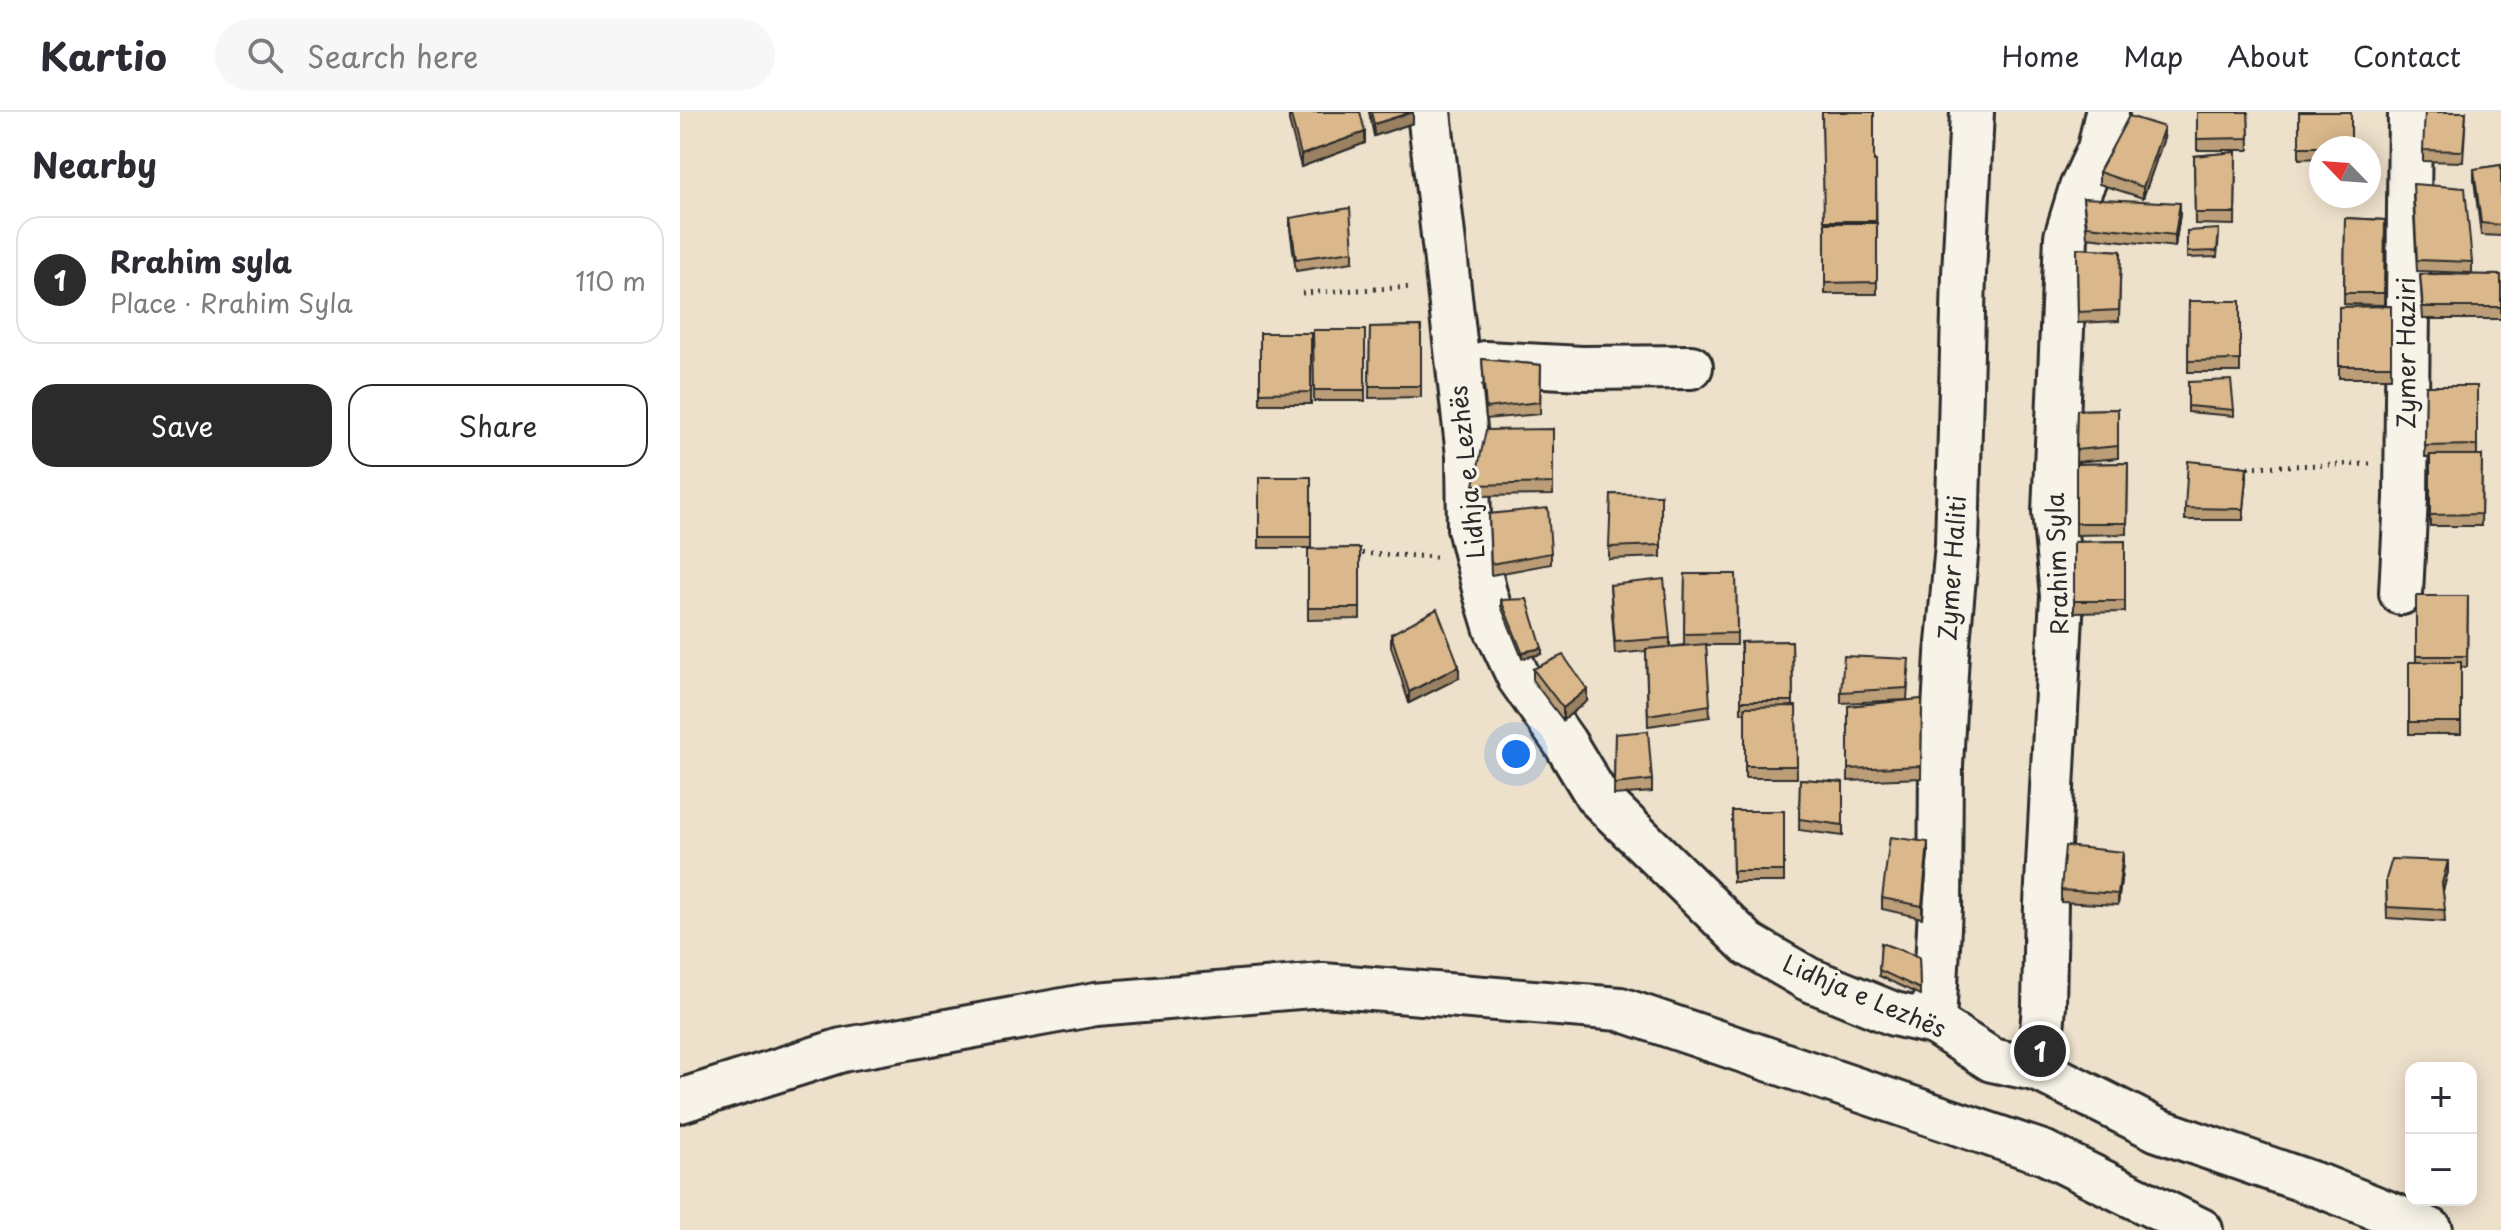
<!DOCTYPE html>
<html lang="en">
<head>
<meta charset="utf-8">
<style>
  body { margin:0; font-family:"Playpen Sans",sans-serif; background:#f7f7f7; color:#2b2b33 }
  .controls { position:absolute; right:24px; bottom:24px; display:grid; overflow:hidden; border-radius:16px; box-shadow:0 4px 20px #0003 }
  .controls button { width:72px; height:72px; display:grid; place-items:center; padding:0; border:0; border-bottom:2px solid #e1e1e2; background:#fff; color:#2b2b33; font:40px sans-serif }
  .compass { position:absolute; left:1629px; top:24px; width:72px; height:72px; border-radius:50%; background:#fff; box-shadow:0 4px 20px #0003; rotate:295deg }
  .you { position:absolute; left:836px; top:642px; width:28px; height:28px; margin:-20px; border:6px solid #fff; border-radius:50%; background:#1a73e8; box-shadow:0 0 0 12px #1a73e833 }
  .badge { display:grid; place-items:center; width:52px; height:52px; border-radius:50%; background:#2b2b2b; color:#fff; font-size:26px; font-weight:700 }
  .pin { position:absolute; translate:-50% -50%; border:4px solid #fff; box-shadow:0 2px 8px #0006 }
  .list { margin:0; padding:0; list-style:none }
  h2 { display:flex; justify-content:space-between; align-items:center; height:104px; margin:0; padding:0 32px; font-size:34px }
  h2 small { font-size:26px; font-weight:400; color:#7c7c81 }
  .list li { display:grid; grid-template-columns:52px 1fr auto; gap:24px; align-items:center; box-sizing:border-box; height:128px; margin:0 16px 16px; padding:0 16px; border:2px solid #e1e1e2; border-radius:24px }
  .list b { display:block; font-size:30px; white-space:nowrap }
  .list p { margin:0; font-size:26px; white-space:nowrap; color:#7c7c81 }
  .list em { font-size:26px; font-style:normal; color:#7c7c81 }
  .actions { display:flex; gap:16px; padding:24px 32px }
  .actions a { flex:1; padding:18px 0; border:2px solid #2b2b2b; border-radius:24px; text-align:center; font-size:28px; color:#2b2b2b }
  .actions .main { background:#2b2b2b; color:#fff }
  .icon { flex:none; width:44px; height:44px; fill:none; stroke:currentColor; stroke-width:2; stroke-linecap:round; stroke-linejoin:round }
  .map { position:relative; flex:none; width:1821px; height:1118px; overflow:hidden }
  header { display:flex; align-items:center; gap:48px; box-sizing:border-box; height:112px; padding:0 40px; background:#fff; border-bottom:2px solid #e1e1e2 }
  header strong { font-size:38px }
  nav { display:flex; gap:44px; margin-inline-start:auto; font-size:28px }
  .search { width:560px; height:72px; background:#f7f7f7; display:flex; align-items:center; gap:20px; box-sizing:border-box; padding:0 28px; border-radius:44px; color:#7c7c81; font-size:30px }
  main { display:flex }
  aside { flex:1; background:#fff }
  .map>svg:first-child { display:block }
</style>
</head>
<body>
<header>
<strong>Kartio</strong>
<div class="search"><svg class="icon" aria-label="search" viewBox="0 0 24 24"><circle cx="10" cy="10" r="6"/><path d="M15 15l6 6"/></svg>Search here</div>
<nav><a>Home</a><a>Map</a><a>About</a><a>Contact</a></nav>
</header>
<main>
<aside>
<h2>Nearby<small></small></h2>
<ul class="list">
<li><span class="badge">1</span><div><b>Rrahim syla</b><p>Place · Rrahim Syla</p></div><em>110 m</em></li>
</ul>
<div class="actions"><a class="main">Save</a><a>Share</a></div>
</aside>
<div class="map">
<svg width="1821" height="1118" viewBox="0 0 1821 1118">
  <rect width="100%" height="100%" fill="#eee1cc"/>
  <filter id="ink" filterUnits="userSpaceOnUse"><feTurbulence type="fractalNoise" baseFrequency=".0125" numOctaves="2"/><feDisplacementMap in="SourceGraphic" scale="16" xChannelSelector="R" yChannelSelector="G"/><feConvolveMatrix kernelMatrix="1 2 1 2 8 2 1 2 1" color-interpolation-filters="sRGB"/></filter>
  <g filter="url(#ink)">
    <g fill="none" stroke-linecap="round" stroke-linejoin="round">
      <g stroke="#2b2b2b" stroke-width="48">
        <g id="street">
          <polyline points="749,0 788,343 789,416 805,481 816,517 839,566 885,631 917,684 1068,832 1128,867 1214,902 1254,911 1312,948 1359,958 1478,1018 1643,1075 1751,1118"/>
          <polyline points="805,251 902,256 1011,255"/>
          <polyline points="1721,481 1726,386 1730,0"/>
          <polyline points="1254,911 1260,796 1261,653 1267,542 1277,433 1284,162 1292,0"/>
          <polyline points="1359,958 1364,893 1366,792 1382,484 1374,400 1386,125 1401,76 1419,37 1427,0"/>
          <polyline points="0,989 162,938 416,892 643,873 940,897 1365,1041 1521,1118"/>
        </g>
      </g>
      <g stroke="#2b2b2b" stroke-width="5" stroke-dasharray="2 6" stroke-linecap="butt">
        <polyline points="622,181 733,175"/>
        <polyline points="1560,355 1690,352"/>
        <polyline points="674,441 756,445"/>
      </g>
      <use href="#street" stroke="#f7f3e8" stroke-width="42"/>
    </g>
    <g fill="#bb9e78" stroke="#2b2b2b" stroke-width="2">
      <polygon points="609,0 680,0 685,31 621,55 609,9"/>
      <polygon points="689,0 733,0 733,11 694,24"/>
      <polygon points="1142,0 1194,49 1196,49 1197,182 1145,182 1145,120"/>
      <polygon points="1517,0 1568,0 1569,38 1517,38"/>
      <polygon points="1619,0 1671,0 1671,36 1641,36 1641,46 1619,47"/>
      <polygon points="1786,0 1783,50 1743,49 1743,38"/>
      <polygon points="1484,26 1463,86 1419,72 1419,60"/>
      <polygon points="1556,40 1555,113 1515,112 1514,44"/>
      <polygon points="1821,53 1821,124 1801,123 1794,68 1794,57"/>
      <polygon points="1733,84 1792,150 1792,161 1737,159"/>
      <polygon points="1403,86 1500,102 1495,135 1407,125"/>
      <polygon points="610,106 673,139 673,150 616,159 610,117"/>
      <polygon points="1665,106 1705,108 1704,193 1664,192"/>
      <polygon points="1507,119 1539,123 1537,145 1507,146"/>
      <polygon points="1397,136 1441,139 1439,209 1398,211"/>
      <polygon points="1740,162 1821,163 1821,207 1743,207"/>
      <polygon points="1509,189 1560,189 1560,260 1508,260"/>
      <polygon points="1711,194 1711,266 1659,266 1659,195"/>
      <polygon points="741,214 741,285 689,286 690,215"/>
      <polygon points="633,218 685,218 685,289 634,289"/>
      <rect x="580" y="221" width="51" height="71"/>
      <polygon points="802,247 861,253 860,302 806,307"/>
      <polygon points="1508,270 1554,298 1554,304 1508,300"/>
      <polygon points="1746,274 1797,274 1797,343 1802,343 1801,414 1750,414 1750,345 1745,345"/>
      <polygon points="1438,297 1438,346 1396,350 1397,298"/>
      <polygon points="873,317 873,383 794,384 794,373"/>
      <polygon points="1448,351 1447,422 1396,423 1396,352"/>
      <rect x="579" y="365" width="52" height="71"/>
      <polygon points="1567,366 1563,408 1505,408 1505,396"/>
      <polygon points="981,383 981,445 929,447 929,435"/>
      <polygon points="809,402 871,441 871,452 811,463"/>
      <polygon points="1445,429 1445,500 1394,501 1394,430"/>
      <polygon points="680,436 680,507 628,508 628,437"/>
      <polygon points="1005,462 1056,462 1057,533 1026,533 1030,605 968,614 966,539 935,542 930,473 990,526 990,535 1004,533"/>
      <polygon points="1736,484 1788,484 1787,555 1781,555 1781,622 1729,622 1729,550 1736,550"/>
      <polygon points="821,488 862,542 842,546 821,494"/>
      <polygon points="711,522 779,566 729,591 711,534"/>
      <polygon points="1112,529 1113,594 1116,594 1117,666 1065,666 1065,601 1061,601 1061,530"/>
      <polygon points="853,557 907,589 883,608 853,569"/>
      <polygon points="1229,558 1227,588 1161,591 1161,580"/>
      <polygon points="1242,587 1241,666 1168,669 1168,594"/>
      <polygon points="935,622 972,668 972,680 934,683"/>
      <polygon points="1120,667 1163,670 1163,724 1119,718"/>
      <polygon points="1052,699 1104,699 1104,770 1053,770"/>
      <polygon points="1248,741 1242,806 1202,797 1202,786"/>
      <polygon points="1443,751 1438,793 1381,790 1381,778"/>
      <polygon points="1768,760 1763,779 1765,810 1707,806 1706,767"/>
      <polygon points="1201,831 1239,845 1240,883 1199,864"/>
    </g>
    <g fill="#998162" stroke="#2b2b2b" stroke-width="2">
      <polygon points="733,0 733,11 694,24 694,12"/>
      <polygon points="1484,15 1484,26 1463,86 1463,75"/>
      <polygon points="685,20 685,31 621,55 621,43"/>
      <polygon points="1500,91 1500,102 1495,135 1495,123"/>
      <polygon points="1567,355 1567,366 1563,408 1563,397"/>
      <polygon points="862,536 862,542 842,546 842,540"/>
      <polygon points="779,554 779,566 729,591 729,580"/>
      <polygon points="907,577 907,589 883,608 883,596"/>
      <polygon points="1248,730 1248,741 1242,806 1242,794"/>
      <polygon points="1443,740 1443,751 1438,793 1438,782"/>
      <polygon points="1768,749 1768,760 1762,782 1762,771"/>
    </g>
    <g fill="#dab88c" stroke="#2b2b2b" stroke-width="2">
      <polygon points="610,0 680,0 685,20 621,43"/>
      <polygon points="691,0 732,0 694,12"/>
      <polygon points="1142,0 1194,0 1194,49 1196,49 1196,109 1144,109"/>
      <polygon points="1517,0 1568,0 1569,26 1517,27"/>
      <rect x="1619" y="0" width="52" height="35"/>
      <polygon points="1745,0 1786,0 1783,39 1743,38"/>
      <polygon points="1449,4 1484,15 1463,75 1419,60"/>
      <polygon points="1556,40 1555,101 1515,101 1514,44"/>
      <polygon points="1821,53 1821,113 1801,111 1794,57"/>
      <polygon points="1733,72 1785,76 1792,150 1737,148"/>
      <polygon points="1403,86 1500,91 1495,123 1407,114"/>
      <polygon points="670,96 673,139 616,147 610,106"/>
      <polygon points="1665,106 1705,108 1704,181 1664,181"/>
      <polygon points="1145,111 1197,111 1197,170 1145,171"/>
      <polygon points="1539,117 1537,139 1507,140 1507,119"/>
      <polygon points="1397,136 1441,139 1439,198 1398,200"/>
      <polygon points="1740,162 1821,163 1821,195 1743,195"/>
      <polygon points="1509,189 1560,189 1560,248 1508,249"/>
      <polygon points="1711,194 1711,254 1659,254 1659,195"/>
      <polygon points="741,214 741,274 689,274 690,215"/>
      <polygon points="633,218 685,218 685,278 634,278"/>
      <polygon points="580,221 631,221 631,280 580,281"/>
      <polygon points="802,247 861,253 860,290 806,296"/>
      <polygon points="1551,268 1554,298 1508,294 1508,270"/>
      <polygon points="1746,274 1797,274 1797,333 1745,334"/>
      <polygon points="1438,297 1438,334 1396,338 1397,298"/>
      <polygon points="873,317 873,371 794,373 806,318"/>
      <polygon points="1750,343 1802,343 1801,402 1750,403"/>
      <polygon points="1508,349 1567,355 1563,397 1505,396"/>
      <polygon points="1448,351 1447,411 1396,411 1396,352"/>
      <rect x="579" y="365" width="52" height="60"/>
      <polygon points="931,382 981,383 981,433 929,435"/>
      <polygon points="868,396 871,441 811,452 809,402"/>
      <polygon points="1445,429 1445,489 1394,489 1394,430"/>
      <polygon points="680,436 680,496 628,496 628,437"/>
      <polygon points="1005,462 1056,462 1057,521 1004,522"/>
      <polygon points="984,467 990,526 935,530 930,473"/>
      <polygon points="1736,484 1788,484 1787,544 1736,544"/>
      <polygon points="847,487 862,536 842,540 821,488"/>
      <polygon points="757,497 779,554 729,580 711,522"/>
      <polygon points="1112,529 1113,589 1061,589 1061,530"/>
      <polygon points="1026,532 1030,593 968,603 966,537"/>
      <polygon points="883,543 907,577 883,596 853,557"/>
      <polygon points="1164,544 1229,547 1227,576 1161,580"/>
      <rect x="1729" y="550" width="52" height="60"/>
      <polygon points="1242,587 1241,654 1168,657 1168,594"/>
      <polygon points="1116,594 1117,654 1065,654 1065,595"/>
      <polygon points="968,619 972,668 934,672 935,622"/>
      <polygon points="1120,667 1163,670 1163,713 1119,707"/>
      <polygon points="1052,699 1104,699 1104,759 1053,759"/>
      <polygon points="1210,725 1248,730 1242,794 1202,786"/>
      <polygon points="1385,734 1443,740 1438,782 1381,778"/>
      <polygon points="1712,747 1768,749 1762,771 1765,798 1707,795 1706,767"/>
      <polygon points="1201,831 1239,845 1240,877 1199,858"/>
    </g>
  </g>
  <g text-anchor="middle" stroke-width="6" stroke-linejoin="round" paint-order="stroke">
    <g font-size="24" fill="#2b2b2b" stroke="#f7f3e8">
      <text transform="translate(1727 241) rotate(-90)" y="8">Zymer Haziri</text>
      <text transform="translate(788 360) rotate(-96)" y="8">Lidhja e Lezhës</text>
      <text transform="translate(1378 452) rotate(-92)" y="8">Rrahim Syla</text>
      <text transform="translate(1273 456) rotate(-86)" y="8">Zymer Haliti</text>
      <text transform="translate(1184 885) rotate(23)" y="8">Lidhja e Lezhës</text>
    </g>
  </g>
</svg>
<div class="controls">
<button>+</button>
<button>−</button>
</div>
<svg class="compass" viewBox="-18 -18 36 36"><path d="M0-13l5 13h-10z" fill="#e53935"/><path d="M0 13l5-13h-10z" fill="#7c7c81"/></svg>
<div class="you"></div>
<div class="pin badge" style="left:1360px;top:939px">1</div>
</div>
</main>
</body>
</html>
